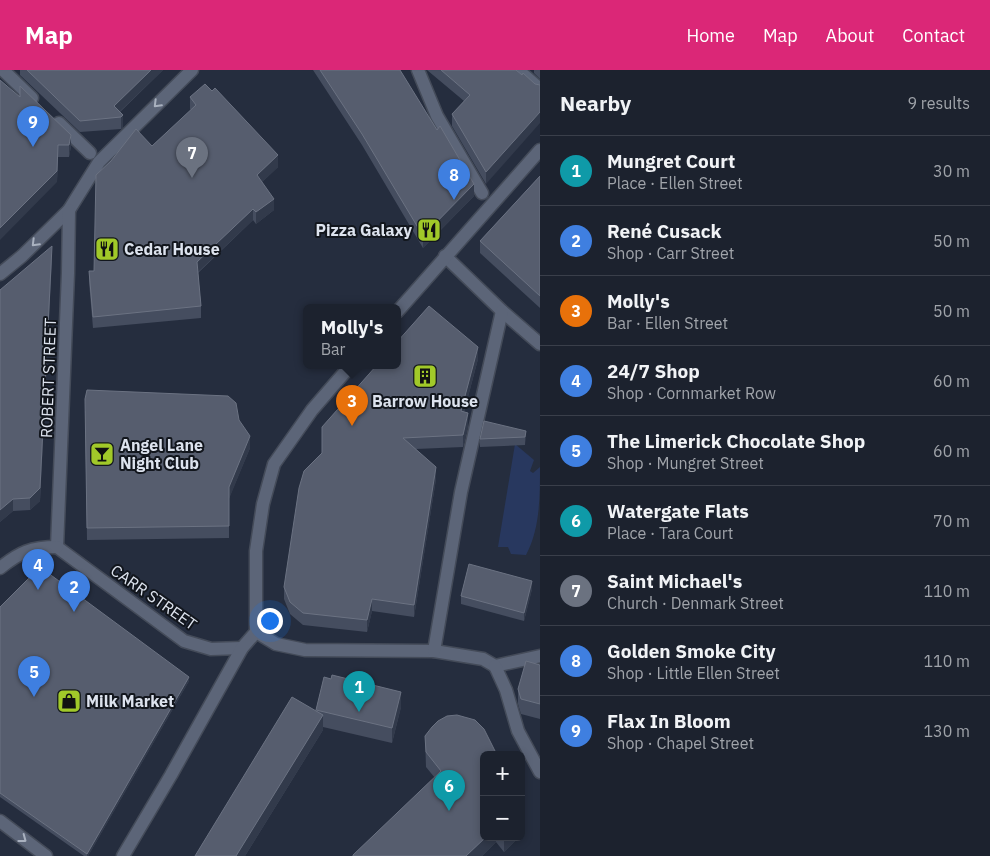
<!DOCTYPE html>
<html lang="en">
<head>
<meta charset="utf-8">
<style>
  body { margin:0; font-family:"IBM Plex Sans",sans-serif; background:#292f3a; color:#f1f3f6 }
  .controls { position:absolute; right:15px; bottom:15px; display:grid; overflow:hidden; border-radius:8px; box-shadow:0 2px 8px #0003 }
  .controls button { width:45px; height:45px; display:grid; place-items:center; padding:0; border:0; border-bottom:1px solid #3a3f4a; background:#1c222e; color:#f1f3f6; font:25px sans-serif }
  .you { position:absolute; left:269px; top:550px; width:18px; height:18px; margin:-12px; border:4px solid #fff; border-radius:50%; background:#1a73e8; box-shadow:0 0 0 8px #1a73e833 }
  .badge { display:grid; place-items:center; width:32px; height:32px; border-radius:50%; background:#db2777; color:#fff; font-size:16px; font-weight:700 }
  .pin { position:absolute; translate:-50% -41px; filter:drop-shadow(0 1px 2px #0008) }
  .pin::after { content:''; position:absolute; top:26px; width:18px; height:15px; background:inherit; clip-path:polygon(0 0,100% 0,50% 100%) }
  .popup { position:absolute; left:303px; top:234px; width:98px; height:65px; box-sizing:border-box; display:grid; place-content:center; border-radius:8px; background:#1c222e; filter:drop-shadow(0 1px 4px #0005); font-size:16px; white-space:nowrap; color:#a0a4aa }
  .popup b { font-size:19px; color:#f1f3f6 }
  .popup::after { content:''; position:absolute; left:50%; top:100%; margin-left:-10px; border:10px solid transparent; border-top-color:#1c222e }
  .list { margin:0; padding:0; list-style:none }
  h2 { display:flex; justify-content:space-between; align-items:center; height:65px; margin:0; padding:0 20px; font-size:21px }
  h2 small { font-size:16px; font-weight:400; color:#a0a4aa }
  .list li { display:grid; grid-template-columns:32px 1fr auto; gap:15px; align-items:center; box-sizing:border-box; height:70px; padding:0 20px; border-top:1px solid #3a3f4a }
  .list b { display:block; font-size:19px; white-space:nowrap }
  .list p { margin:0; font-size:16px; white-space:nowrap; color:#a0a4aa }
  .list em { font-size:16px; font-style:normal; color:#a0a4aa }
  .map { position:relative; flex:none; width:540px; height:786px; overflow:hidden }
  header { display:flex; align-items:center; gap:30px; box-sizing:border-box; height:70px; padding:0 25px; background:#db2777; color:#fff }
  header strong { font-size:24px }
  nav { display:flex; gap:28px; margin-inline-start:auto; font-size:18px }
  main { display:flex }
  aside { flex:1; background:#1c222e }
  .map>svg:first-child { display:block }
</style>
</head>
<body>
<header>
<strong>Map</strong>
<nav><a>Home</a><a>Map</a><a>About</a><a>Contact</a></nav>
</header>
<main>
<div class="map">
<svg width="540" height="786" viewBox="0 0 540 786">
  <rect width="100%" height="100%" fill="#252d3e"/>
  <path fill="#28385f" d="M515 374 534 390 530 401 533 403 540 397C540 427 540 459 526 485L511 484 508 477H498Z"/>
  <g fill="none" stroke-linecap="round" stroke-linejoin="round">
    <g stroke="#444b59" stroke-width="15">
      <g id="minor">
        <polyline points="3,0 32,28"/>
        <polyline points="418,0 437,46 482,123"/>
        <polyline points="518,0 540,19"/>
        <polyline points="59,53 90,83"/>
        <polyline points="445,186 502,241 540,274"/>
        <polyline points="0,204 22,186 69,140 99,92 192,0"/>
        <polyline points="397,242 540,80"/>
        <polyline points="57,477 68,203 69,140"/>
        <polyline points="57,477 184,571 211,579 242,578"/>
        <path d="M0 498C20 482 31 477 57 477"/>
        <polyline points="256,562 276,574 305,580 434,581 483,589 495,596 540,586"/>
        <polyline points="434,581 461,422 502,241"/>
        <polyline points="495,596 506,620 518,661 540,702"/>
        <polyline points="0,751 46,786"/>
        <polyline points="123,786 171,705 242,578 256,562 256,481 263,434 274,394 312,340 351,295"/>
      </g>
    </g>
    <use href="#minor" stroke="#5c6578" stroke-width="12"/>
  </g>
  <g fill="#454d5f">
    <polygon points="20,0 163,0 120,42 123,57 121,59 80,62 20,5"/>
    <polygon points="313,0 400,0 474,126 423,178 362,75"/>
    <polygon points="427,0 516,0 486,114 452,56 452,44 464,31"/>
    <polygon points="534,0 540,0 540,9 534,3"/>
    <polygon points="0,10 71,76 69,87 58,87 57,112"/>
    <polygon points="190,27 278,97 262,112 274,140 256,154 253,150 198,203 201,236 201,248 93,258 89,212 89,201 94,201 152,76 191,40 190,39"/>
    <polygon points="540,106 540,238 480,183 480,171"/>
    <polygon points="52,188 40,431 30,440 13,441 0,452"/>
    <polygon points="478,289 464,342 468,355 463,377 416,379 436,409 414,547 372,541 367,562 303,555 290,544 284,529 284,517 322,383"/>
    <polygon points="85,341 239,350 250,378 229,428 229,468 87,470"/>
    <polygon points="526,361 525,375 480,377 480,369"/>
    <polygon points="532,519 524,551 461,534 461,526"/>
    <polygon points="0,537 189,611 88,786 84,786 0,727"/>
    <polygon points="540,595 540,649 521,644 518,634 518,619"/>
    <polygon points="401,637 392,673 323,657 323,660 245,786 195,786 316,641"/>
    <polygon points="425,666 484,767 519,767 504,782 496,772 482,786 353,786 435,708 426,697"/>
  </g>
  <g fill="#323a4b">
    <polygon points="151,0 163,0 114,47 114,36"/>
    <polygon points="540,42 540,53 486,114 486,102"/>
    <polygon points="123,45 123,57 121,59 121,47"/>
    <polygon points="71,65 71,76 69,87 69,75"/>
    <polygon points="58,75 57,112 0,170 0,158"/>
    <polygon points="278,85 278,97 257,117 257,105"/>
    <polygon points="474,114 474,126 423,178 423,166"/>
    <polygon points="274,129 274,140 256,154 256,142"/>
    <polygon points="253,139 253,150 197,203 197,192"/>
    <polygon points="52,176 40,431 30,440 30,428"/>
    <polygon points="478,277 478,289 461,353 461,341"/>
    <polygon points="468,343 468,355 463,377 463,365"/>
    <polygon points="250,366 250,378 229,429 229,417"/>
    <polygon points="436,397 436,409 414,547 414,535"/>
    <polygon points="13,429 13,441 0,452 0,440"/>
    <polygon points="532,511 532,519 524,551 524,543"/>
    <polygon points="372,529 372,541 367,562 367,550"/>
    <polygon points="189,607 189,611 88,786 87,786 87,784"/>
    <polygon points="401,622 401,637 392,673 392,658"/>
    <polygon points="323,645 323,660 245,786 236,786"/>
    <polygon points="524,749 524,763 521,765 521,751"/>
    <polygon points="486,767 496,767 496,772 482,786 466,786"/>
    <polygon points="505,767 519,767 504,782 504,768"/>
  </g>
  <g fill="#565d6e" stroke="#6b7282">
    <polygon points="27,0 151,0 114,36 123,45 121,47 80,51"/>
    <polygon points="320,0 400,0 437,60 440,56 474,114 423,166 362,64"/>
    <polygon points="441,0 516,0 522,5 523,3 535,14 540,15 540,42 486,102 452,44 470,25"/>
    <polygon points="0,10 20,27 20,16 71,65 69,75 58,75 57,101 0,158"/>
    <polygon points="205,14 212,21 215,18 278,85 257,105 274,129 256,142 253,139 197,192 201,236 93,247 89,201 94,201 96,105 111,91 136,59 152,76 196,35 190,27"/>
    <polygon points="540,106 540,226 480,171"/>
    <polygon points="52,176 40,418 30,428 13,429 0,440 0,220"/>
    <polygon points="429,236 478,277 461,341 468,343 463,365 403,368 436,397 414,535 372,529 367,550 303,543 290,532 284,517 299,418 304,401 322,383 322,357 377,295 397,295 397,272"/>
    <polygon points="87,320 228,326 236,333 239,350 250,366 229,417 229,456 87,458 85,329"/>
    <polygon points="484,351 526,361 525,367 480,369"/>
    <polygon points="469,494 532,511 524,543 461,526"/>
    <polygon points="40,497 189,607 87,784 0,723 0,537"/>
    <polygon points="526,591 540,595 540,634 521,629 518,619"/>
    <polygon points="332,605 401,622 392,658 316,640 324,607 331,609"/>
    <polygon points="292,627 323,645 236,786 195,786"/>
    <polygon points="457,645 475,650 484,659 497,685 484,685 484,767 486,767 466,786 353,786 353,785 441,701 426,682 425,666 432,657 438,651 447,646"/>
    <polygon points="521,744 524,749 521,751"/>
  </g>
  <defs><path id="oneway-chevron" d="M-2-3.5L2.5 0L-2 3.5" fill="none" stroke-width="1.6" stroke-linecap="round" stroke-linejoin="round" transform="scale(1.25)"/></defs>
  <g stroke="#a9b1bf">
    <use href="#oneway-chevron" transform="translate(157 34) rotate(135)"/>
    <use href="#oneway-chevron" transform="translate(35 173) rotate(135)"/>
    <use href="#oneway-chevron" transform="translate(23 769) rotate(37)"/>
  </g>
  <defs>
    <g id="restaurant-square" transform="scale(1.25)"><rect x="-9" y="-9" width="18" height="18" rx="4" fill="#a1c929" stroke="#12161d"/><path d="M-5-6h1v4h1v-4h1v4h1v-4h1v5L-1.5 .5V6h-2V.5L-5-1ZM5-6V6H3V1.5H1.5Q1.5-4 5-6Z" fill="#111"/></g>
    <g id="building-square" transform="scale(1.25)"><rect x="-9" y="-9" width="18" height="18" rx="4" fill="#a1c929" stroke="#12161d"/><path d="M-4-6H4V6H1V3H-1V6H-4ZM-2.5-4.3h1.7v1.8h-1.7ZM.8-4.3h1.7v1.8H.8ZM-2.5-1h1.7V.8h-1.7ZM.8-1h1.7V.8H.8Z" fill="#111"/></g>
    <g id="bar-square" transform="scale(1.25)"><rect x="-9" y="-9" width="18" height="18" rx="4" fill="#a1c929" stroke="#12161d"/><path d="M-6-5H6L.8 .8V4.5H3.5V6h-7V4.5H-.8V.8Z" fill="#111"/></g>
    <g id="shop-square" transform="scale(1.25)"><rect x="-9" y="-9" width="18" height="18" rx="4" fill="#a1c929" stroke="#12161d"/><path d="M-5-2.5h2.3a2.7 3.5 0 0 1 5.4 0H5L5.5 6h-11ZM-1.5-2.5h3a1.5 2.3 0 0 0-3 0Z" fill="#111"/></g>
  </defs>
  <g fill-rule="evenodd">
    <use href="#restaurant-square" x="429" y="160"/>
    <use href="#restaurant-square" x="107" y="179"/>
    <use href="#building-square" x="425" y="306"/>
    <use href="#bar-square" x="102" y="384"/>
    <use href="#shop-square" x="69" y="631"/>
  </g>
  <g text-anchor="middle" stroke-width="4" stroke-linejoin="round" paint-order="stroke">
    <g font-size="16" font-weight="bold" fill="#dde3ee" stroke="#12161d" text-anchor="start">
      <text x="412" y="166" text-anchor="end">Pizza Galaxy</text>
      <text x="124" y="185">Cedar House</text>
      <text x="425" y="337" text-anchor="middle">Barrow House</text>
      <text x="120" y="381">Angel Lane<tspan x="120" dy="18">Night Club</tspan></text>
      <text x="86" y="637">Milk Market</text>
    </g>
    <g font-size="16" fill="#dde3ee" stroke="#12161d">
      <text transform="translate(48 308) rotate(-88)" y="6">ROBERT STREET</text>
      <text transform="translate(154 527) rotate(35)" y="6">CARR STREET</text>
    </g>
  </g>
</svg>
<div class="controls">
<button>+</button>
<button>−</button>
</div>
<div class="you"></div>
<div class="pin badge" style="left:359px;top:642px;background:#0f9aa8">1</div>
<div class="pin badge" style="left:74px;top:542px;background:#3f7fe0">2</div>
<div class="pin badge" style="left:352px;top:356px;background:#e8710a">3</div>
<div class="popup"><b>Molly's</b>Bar</div>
<div class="pin badge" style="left:38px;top:520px;background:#3f7fe0">4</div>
<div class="pin badge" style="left:34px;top:627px;background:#3f7fe0">5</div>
<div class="pin badge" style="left:449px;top:741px;background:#0f9aa8">6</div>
<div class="pin badge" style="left:192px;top:108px;background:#6b7280">7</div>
<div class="pin badge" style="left:454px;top:130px;background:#3f7fe0">8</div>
<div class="pin badge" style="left:33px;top:77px;background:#3f7fe0">9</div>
</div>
<aside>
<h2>Nearby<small>9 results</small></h2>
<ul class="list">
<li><span class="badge" style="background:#0f9aa8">1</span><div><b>Mungret Court</b><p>Place · Ellen Street</p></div><em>30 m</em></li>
<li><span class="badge" style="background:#3f7fe0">2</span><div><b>René Cusack</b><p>Shop · Carr Street</p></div><em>50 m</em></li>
<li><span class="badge" style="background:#e8710a">3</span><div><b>Molly's</b><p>Bar · Ellen Street</p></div><em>50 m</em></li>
<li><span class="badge" style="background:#3f7fe0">4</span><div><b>24/7 Shop</b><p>Shop · Cornmarket Row</p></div><em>60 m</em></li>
<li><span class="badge" style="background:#3f7fe0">5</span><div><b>The Limerick Chocolate Shop</b><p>Shop · Mungret Street</p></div><em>60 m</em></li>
<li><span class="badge" style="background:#0f9aa8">6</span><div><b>Watergate Flats</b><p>Place · Tara Court</p></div><em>70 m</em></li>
<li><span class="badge" style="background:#6b7280">7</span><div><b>Saint Michael's</b><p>Church · Denmark Street</p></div><em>110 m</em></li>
<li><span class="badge" style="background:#3f7fe0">8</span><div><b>Golden Smoke City</b><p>Shop · Little Ellen Street</p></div><em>110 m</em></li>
<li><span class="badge" style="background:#3f7fe0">9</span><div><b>Flax In Bloom</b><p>Shop · Chapel Street</p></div><em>130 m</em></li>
</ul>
</aside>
</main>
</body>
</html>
